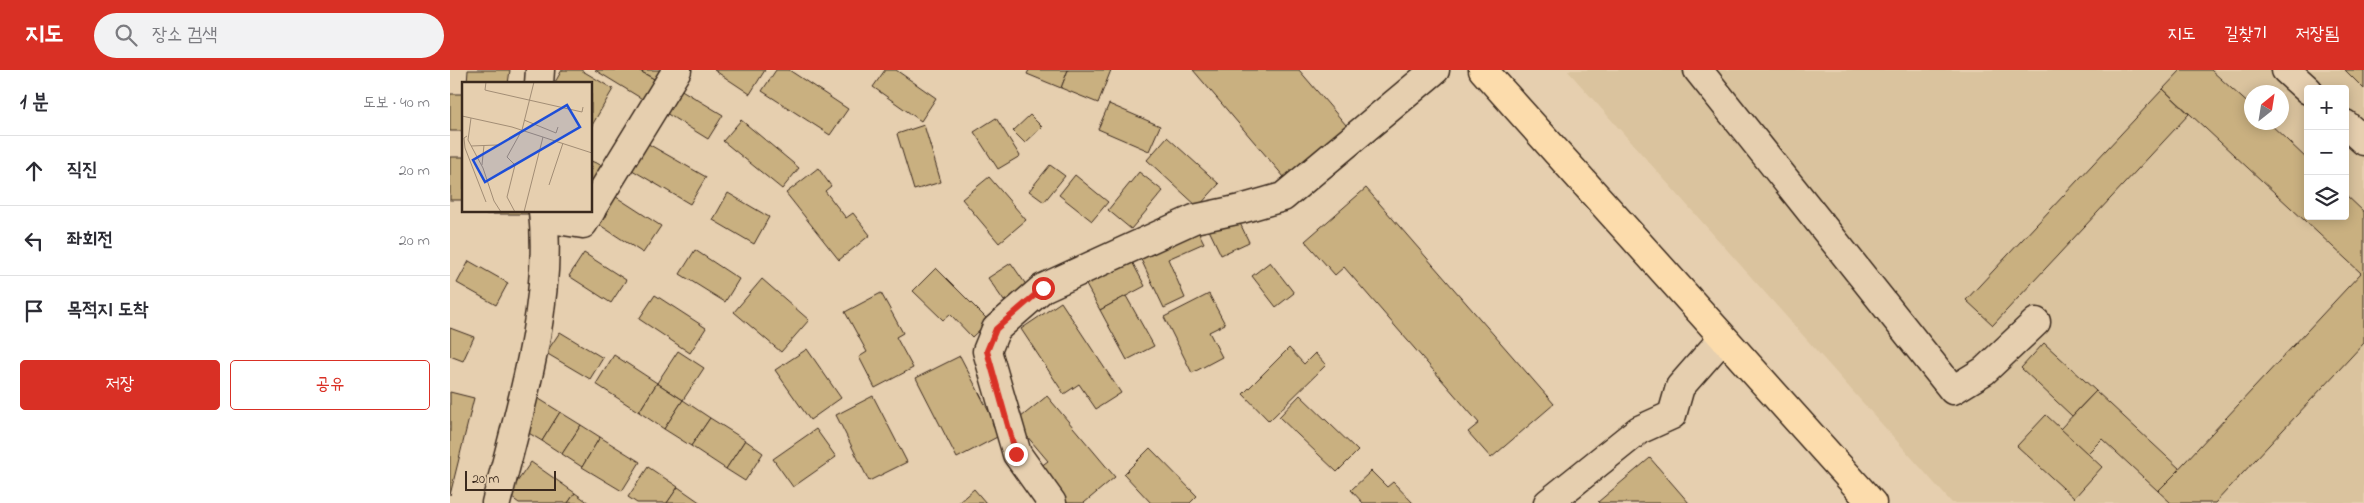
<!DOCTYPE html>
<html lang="ko">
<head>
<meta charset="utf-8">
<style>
  body { margin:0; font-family:"Indie Flower","Poor Story",sans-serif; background:#f2f2f3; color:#2b2b33 }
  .controls { position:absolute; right:15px; top:15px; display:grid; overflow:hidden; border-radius:5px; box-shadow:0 2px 12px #0003 }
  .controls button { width:45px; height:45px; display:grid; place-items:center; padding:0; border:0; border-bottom:1px solid #e1e1e2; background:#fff; color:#2b2b33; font:25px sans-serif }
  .compass { position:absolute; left:1794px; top:15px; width:45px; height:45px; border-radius:50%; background:#fff; box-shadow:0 2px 12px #0003; rotate:30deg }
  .scale { position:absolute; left:15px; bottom:12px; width:91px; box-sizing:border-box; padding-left:5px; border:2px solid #3b2a1e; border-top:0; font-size:14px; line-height:18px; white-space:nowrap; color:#3b2a1e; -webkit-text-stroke:4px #e6cfaf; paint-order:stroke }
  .stop { position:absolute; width:15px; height:15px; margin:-11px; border:4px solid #d93025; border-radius:50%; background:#fff }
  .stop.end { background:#d93025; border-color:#fff; box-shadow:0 1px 5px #0008 }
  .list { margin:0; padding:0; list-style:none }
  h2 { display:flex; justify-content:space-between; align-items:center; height:65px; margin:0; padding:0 20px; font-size:21px }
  h2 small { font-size:16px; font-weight:400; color:#7c7c81 }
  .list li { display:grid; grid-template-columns:32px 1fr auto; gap:15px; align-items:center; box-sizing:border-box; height:70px; padding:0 20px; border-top:1px solid #e1e1e2 }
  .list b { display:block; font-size:19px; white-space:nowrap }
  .list em { font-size:16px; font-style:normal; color:#7c7c81 }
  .actions { display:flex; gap:10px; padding:15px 20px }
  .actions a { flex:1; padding:11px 0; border:1px solid #d93025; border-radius:5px; text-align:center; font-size:18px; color:#d93025 }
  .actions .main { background:#d93025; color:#fff }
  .icon { flex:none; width:28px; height:28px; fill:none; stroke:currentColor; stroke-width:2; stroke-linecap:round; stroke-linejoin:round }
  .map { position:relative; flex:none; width:1914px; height:433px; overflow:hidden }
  header { display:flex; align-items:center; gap:30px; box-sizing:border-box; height:70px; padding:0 25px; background:#d93025; color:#fff }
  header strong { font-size:24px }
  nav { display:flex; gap:28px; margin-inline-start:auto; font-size:18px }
  .search { width:350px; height:45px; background:#f2f2f3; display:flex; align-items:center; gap:12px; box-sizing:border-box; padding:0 18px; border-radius:28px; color:#7c7c81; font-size:19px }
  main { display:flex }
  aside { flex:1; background:#fff }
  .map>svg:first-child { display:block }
</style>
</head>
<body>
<header>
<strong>지도</strong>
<div class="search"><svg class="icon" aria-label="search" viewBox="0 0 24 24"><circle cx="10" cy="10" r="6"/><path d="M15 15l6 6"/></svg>장소 검색</div>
<nav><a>지도</a><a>길찾기</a><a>저장됨</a></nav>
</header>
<main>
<aside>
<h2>1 분<small>도보 · 40 m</small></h2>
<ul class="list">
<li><svg class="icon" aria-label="ahead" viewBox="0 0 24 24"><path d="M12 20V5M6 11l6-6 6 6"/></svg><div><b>직진</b></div><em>20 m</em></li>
<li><svg class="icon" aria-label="left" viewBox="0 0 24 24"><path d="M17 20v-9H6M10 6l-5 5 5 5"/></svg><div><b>좌회전</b></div><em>20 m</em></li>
<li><svg class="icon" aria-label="arrive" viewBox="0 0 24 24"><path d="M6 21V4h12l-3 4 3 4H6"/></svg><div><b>목적지 도착</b></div></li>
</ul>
<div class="actions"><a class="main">저장</a><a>공유</a></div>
</aside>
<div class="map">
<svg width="1914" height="433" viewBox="0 0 1914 433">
  <rect width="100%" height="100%" fill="#e6cfaf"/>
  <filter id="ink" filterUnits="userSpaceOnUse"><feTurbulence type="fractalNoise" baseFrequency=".02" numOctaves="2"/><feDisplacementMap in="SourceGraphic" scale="10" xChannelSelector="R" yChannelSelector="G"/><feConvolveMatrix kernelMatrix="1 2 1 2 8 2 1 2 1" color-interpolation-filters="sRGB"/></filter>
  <g filter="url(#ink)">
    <path fill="#dac39e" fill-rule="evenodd" d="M1117 0H1914V433H1502ZM1858 19H1895V146H1858ZM1802 22H1832V52H1802Z"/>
    <g fill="#c9b080" stroke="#3b2a1e">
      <polygon points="18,0 60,0 58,14 17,14"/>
      <polygon points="112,0 131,0 163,19 141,57 141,14 104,14"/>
      <polygon points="145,0 188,0 206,10 194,30"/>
      <polygon points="194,0 212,0 206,10 192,2"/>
      <polygon points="264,0 315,0 300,24"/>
      <polygon points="326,0 339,0 398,39 380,65 312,21"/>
      <polygon points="435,0 446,0 486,28 471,51 423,17"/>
      <polygon points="579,0 618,0 611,18 577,4"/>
      <polygon points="618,0 661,0 648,33 611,18"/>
      <polygon points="743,0 849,0 902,62 840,114"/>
      <polygon points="1731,0 1761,0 1802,37 1802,52 1818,52 1858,90 1858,146 1895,146 1895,124 1914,142 1914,273 1765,433 1721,433 1708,421 1911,203 1713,19"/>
      <polygon points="1895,0 1914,0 1914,19"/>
      <polygon points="225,16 273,45 258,69 211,40"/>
      <polygon points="1713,19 1739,44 1543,255 1516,230"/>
      <rect x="0" y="24" width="14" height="37"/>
      <polygon points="659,34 710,56 699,81 648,59"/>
      <polygon points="580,45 592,57 575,73 563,61"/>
      <polygon points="546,48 570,86 548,99 524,62"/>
      <polygon points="291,50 349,98 332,119 273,71"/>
      <polygon points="474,55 491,112 464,120 447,64"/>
      <polygon points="717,67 769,114 748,137 697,90"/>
      <polygon points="193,71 256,107 240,134 177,97"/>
      <rect x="0" y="87" width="14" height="43"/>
      <polygon points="141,91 151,95 141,117"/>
      <polygon points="600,95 615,106 594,132 579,121"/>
      <polygon points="368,98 381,116 375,121 396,148 403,143 420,165 389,190 336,123"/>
      <polygon points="689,102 713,121 681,159 658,140"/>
      <polygon points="625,105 658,132 642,151 609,125"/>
      <polygon points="539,107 576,150 549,173 512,129"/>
      <polygon points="916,118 1104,334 1041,388 1018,362 1029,353 894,197 885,205 855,171"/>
      <polygon points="160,123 211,156 193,183 142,150"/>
      <polygon points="278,123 319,147 304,174 263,150"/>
      <rect x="28" y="141" width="50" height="3"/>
      <polygon points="787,147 799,172 771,185 759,160"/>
      <polygon points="746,157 754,173 718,189 735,228 714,238 688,183"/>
      <polygon points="245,180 289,209 275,232 230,204"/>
      <polygon points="134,183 176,210 161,233 119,206"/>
      <polygon points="680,188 695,216 650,240 635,213"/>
      <polygon points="19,191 58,213 46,235 7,213"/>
      <polygon points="820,192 844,223 826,237 802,206"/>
      <polygon points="561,193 577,216 554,231 538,208"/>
      <polygon points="486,198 539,251 522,267 500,244 493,250 463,221"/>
      <polygon points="312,209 359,250 331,282 284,242"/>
      <polygon points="431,223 453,263 446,267 463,298 425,318 409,287 417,282 395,242"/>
      <polygon points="759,224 775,254 759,262 772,287 742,303 714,247"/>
      <polygon points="205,225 256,258 240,283 189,249"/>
      <polygon points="676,226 704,276 677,290 650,240"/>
      <polygon points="611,232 671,323 646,339 629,314 614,324 571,259"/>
      <polygon points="0,258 24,267 13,291 0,286"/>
      <polygon points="110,262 153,288 140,309 96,283"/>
      <polygon points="1594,273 1646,321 1622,346 1571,298"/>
      <polygon points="839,278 854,294 865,283 876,295 819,351 793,324"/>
      <polygon points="357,279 391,328 360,350 325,300"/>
      <polygon points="228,281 254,298 233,330 207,313"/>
      <polygon points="164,285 207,313 189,342 146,314"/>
      <polygon points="510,286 551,365 507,388 466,308"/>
      <polygon points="207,313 233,330 214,359 189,342"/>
      <polygon points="1646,321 1730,399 1708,421 1652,369 1637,384 1610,359"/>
      <polygon points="0,322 24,328 0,425"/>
      <polygon points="850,325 908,381 887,402 829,347"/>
      <polygon points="423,326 457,392 419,411 386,345"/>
      <polygon points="597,326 665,407 634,433 615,433 587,399 598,391 565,352"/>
      <polygon points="86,327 110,342 92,371 67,356"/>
      <polygon points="233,330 260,348 241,376 214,359"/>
      <polygon points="110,342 131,355 112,384 92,371"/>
      <polygon points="1596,345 1652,397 1624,428 1567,376"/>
      <polygon points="260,348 295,370 276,399 241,376"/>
      <polygon points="131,355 150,367 132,397 112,384"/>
      <polygon points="366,359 386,387 343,417 323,389"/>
      <polygon points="150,367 190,392 172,421 132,397"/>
      <polygon points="295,370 313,383 295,411 276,399"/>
      <polygon points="700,378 747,426 740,433 701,433 674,404"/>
      <polygon points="1200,388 1239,433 1149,433 1148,432"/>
      <polygon points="81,392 125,423 118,433 69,433 58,425"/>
      <polygon points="198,397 228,417 217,433 187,433 178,427"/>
      <polygon points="921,401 937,417 943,412 963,433 913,433 901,420"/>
      <polygon points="228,417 251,433 217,433"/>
      <polygon points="524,419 536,433 508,433"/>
      <polygon points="125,423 139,433 118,433"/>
    </g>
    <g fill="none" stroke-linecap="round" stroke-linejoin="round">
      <g stroke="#3b2a1e" stroke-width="31">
        <g id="minor">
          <polyline points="1248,0 1503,320 1534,301 1586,252"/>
          <polyline points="1836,0 1858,20"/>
          <polyline points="89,14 90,0"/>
          <polyline points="1895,54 1914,71"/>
          <polyline points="141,140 227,0"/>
          <polyline points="94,148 133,154 141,141"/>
          <path d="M46 433C69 343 103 235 93 141"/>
          <polyline points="602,433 567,384 537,281 546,259 593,218 744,149 791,139 833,127 985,0"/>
          <polyline points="1098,433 1189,360 1222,345 1230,317 1273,268"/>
        </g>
      </g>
      <g stroke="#3b2a1e" stroke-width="31">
        <polyline id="major" points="1033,0 1422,433"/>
      </g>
      <use href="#minor" stroke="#e6cfaf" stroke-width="28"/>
      <use href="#major" stroke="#fcdcac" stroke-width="28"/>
    </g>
  </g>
  <g fill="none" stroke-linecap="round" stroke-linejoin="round" filter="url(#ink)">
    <polyline stroke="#d93025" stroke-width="6" points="566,384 537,281 546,259 593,218"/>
  </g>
  <g transform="translate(12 12)">
    <rect width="130" height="130" fill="#e6cfaf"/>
    <path fill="none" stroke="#a28d75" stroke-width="1" d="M24 0 23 8 27 9 120 30 121 25M0 34 50 45 130 71M9 36 6 58 21 86 32 119 39 130M62 38 94 51 96 45M5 54 2 56 3 66 24 120M9 64 35 63M20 83 22 63M87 103 101 61M53 130 45 115 53 83 45 75 60 48 72 0M62 130 81 55"/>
    <path fill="#1d4ed8" fill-opacity="0.15" stroke="#1d4ed8" stroke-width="2.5" d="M105 23 118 45 23 100 11 78Z"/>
    <rect width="130" height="130" fill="none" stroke="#3b2a1e" stroke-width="2.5"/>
  </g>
</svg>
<div class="controls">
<button>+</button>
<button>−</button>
<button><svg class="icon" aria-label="layers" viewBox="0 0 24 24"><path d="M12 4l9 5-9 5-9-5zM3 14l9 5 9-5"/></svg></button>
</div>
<svg class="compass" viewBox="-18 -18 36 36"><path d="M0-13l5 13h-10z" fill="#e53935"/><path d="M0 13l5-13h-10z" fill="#7c7c81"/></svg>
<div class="scale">20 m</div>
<div class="stop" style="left:593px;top:218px"></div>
<div class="stop end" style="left:566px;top:384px"></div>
</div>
</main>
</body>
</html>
